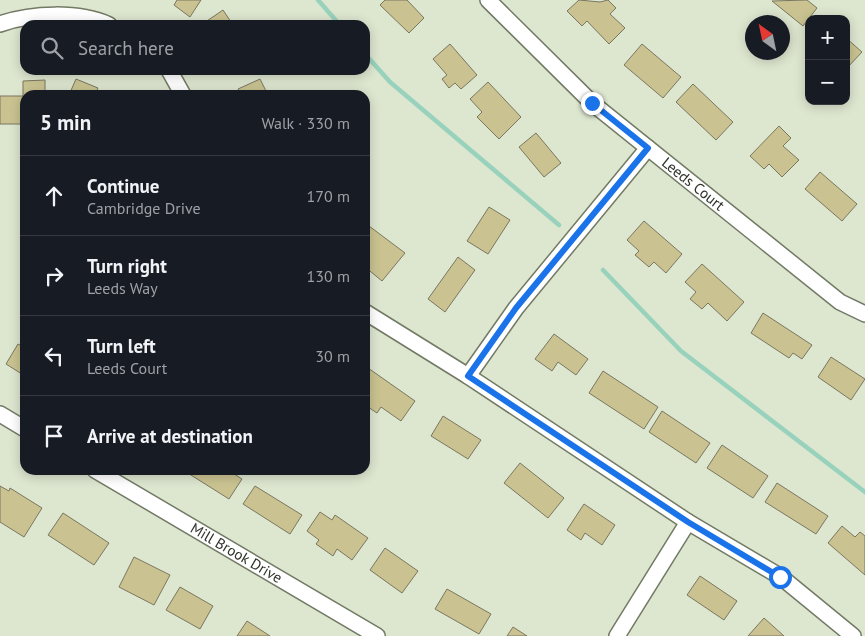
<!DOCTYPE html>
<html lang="en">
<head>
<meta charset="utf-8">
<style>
  body { margin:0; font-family:"PT Sans",sans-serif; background:#242831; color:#f1f3f6 }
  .controls { position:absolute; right:15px; top:15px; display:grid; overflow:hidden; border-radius:10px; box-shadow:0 2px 12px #0003 }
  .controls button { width:45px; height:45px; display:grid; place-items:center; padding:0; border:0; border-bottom:1px solid #363941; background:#171b24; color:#f1f3f6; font:25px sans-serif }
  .compass { position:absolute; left:745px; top:15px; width:45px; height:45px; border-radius:50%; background:#171b24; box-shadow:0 2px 12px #0003; rotate:327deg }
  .stop { position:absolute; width:15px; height:15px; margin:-11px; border:4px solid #1a73e8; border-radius:50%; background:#fff }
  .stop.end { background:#1a73e8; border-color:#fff; box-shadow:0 1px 5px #0008 }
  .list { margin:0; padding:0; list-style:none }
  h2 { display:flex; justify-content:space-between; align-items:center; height:65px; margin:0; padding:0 20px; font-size:21px }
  h2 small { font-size:16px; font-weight:400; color:#9ea1a6 }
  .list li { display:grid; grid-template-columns:32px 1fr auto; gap:15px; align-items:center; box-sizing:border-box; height:80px; padding:0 20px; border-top:1px solid #363941 }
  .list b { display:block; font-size:19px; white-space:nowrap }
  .list p { margin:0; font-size:16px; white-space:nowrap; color:#9ea1a6 }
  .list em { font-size:16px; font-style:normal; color:#9ea1a6 }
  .icon { flex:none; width:28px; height:28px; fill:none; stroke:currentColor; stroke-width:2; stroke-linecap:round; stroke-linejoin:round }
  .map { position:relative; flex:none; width:865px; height:636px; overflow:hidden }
  .search { position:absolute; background:#171b24; box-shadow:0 2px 12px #0003; left:20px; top:20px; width:350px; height:55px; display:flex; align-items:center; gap:12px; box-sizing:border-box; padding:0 18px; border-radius:15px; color:#9ea1a6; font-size:19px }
  .panel { position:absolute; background:#171b24; box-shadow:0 2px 12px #0003; left:20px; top:90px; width:350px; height:385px; border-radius:15px }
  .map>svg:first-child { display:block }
</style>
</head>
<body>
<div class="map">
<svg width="865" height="636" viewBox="0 0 865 636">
  <rect width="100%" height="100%" fill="#dde6cf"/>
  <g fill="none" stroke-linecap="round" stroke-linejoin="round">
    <g stroke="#99d2bc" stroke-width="4.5">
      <polyline points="318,0 340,25"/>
      <polyline points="365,54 390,82 559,225"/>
      <polyline points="603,270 681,351 865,492"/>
    </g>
  </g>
  <g fill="#cac391" stroke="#7a7761">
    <polygon points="177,0 201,0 190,17 174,5"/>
    <polygon points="385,0 407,0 424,18 409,33 380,5"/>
    <polygon points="579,0 600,2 608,0 616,8 610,14 625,28 609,44 587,21 582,26 567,11"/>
    <polygon points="807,0 817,8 803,26 772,1"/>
    <polygon points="223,10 233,25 201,25"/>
    <polygon points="846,38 862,52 846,69"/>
    <polygon points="450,44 477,75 461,89 455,83 449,88 442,79 447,75 433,59"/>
    <polygon points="642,44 681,77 663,98 624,65"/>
    <polygon points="76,79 98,88 95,95 69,95"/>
    <polygon points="260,79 268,95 241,95 238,89"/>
    <polygon points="45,80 45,95 25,95 25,124 0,124 0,96 23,96 23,81"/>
    <polygon points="488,82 521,117 499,139 477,117 482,112 470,99"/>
    <polygon points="693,84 733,122 716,140 676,102"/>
    <polygon points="779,126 791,138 783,146 799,160 782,177 769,164 764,169 750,156"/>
    <polygon points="536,133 561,163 544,177 519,147"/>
    <polygon points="820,172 857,204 842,221 805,189"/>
    <polygon points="489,207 510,220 488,254 467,241"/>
    <polygon points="644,221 682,254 666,273 654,262 649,267 635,255 639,251 627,240"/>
    <polygon points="365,223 405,253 382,281 365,267"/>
    <polygon points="458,257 475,270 445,312 428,299"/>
    <polygon points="702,264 744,302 727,321 708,303 702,309 690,299 696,292 685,282"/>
    <polygon points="763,313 812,345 802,359 793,353 789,358 751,333"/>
    <polygon points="554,334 588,359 576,375 558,362 552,371 535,359"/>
    <polygon points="18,344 25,348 25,376 6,364"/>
    <polygon points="831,357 865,379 851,400 818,377"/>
    <polygon points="368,368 415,401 401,421 381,407 377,413 365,405 367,399 365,372"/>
    <polygon points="603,371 658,407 644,429 589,393"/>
    <polygon points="662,411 710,443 696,463 649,432"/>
    <polygon points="443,416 481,440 468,459 431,436"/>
    <polygon points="722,445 768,476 753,498 707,468"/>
    <polygon points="520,463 564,498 548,518 504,483"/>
    <polygon points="183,470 228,470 242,479 229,499"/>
    <polygon points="777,483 828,516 816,534 765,502"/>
    <polygon points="0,486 9,491 10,488 42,508 24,537 0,522"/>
    <polygon points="255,486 302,515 290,534 243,504"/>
    <polygon points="584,504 615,525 602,545 585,533 581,540 567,530"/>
    <polygon points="320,512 332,520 335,515 368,538 352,560 337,549 333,556 316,544 319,540 307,531"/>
    <polygon points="63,513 109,543 94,565 48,535"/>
    <polygon points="842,526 855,537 860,532 865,536 865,575 828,543"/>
    <polygon points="385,548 418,571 402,593 370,570"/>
    <polygon points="134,557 170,575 154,605 119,587"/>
    <polygon points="700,576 737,601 724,620 687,595"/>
    <polygon points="180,587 213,606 200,629 166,610"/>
    <polygon points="447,589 491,614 479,634 435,609"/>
    <polygon points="764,618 784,636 748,636"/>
    <polygon points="247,621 270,636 237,636"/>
    <polygon points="513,627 527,636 507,636"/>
  </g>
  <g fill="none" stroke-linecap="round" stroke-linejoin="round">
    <g stroke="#727a65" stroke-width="18">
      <g id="minor">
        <path id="s1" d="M488 0 592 103 840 302 865 314"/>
        <path d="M0 24C31 13 79 11 109 25"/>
        <polyline points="169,70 183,95"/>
        <polyline points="365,312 468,376 688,522 781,577 853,636"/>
        <polyline points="468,376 516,308 648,148"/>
        <polyline points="0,414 25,429"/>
        <path id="s2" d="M95 470 377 636"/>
        <polyline points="617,636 688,522"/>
      </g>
    </g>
    <use href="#minor" stroke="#fff" stroke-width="15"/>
  </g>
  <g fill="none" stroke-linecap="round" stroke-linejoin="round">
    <polyline stroke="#1a73e8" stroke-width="6" points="592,103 648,148 516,308 468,376 688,522 780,577"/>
  </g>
  <g text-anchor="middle" stroke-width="4" stroke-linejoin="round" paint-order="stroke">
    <g font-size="15" fill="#2f332a" stroke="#dde6cf">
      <text dy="5" stroke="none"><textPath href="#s1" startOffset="276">Leeds Court</textPath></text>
      <text dy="5" stroke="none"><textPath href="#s2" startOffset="164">Mill Brook Drive</textPath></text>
    </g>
  </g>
</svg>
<div class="controls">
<button>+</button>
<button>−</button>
</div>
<svg class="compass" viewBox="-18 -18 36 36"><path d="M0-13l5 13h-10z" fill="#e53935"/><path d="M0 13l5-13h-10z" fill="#9ea1a6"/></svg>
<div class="stop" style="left:780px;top:577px"></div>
<div class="stop end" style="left:592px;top:103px"></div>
<div class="search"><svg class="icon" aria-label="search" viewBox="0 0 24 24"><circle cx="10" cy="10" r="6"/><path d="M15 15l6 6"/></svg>Search here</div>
<section class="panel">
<h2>5 min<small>Walk · 330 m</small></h2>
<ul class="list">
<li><svg class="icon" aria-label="ahead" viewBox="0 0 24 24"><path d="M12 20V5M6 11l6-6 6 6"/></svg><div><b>Continue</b><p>Cambridge Drive</p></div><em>170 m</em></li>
<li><svg class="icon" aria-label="right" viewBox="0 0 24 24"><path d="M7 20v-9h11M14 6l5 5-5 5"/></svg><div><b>Turn right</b><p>Leeds Way</p></div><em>130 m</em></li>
<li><svg class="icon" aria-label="left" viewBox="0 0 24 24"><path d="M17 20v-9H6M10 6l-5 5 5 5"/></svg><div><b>Turn left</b><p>Leeds Court</p></div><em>30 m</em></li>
<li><svg class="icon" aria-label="arrive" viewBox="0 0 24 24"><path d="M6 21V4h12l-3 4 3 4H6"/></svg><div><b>Arrive at destination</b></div></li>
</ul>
</section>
</div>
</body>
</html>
